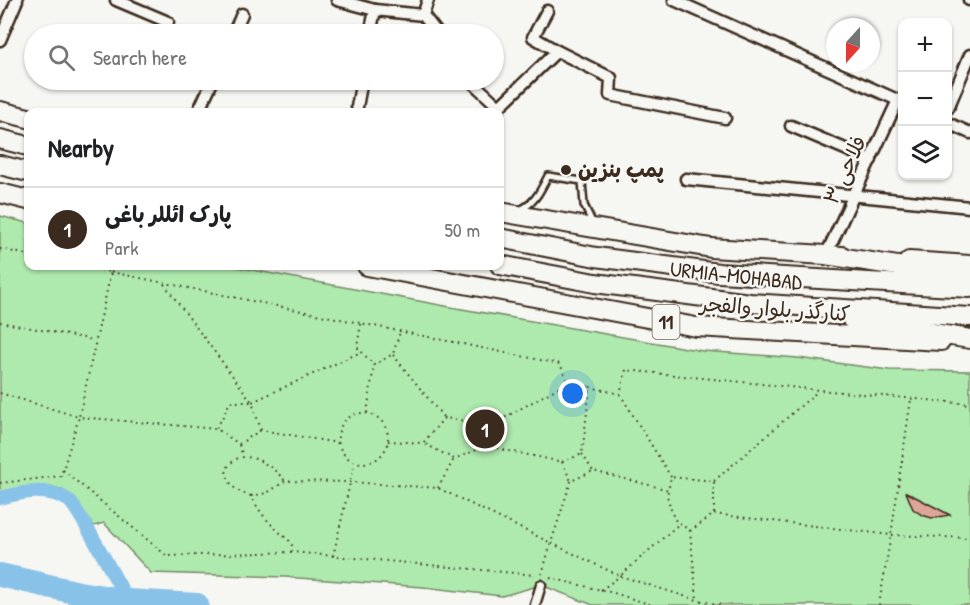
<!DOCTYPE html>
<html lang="en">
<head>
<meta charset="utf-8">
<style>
  body { margin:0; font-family:"Patrick Hand","Playpen Sans Arabic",sans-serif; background:#f2f2f2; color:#202124 }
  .controls { position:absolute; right:18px; top:18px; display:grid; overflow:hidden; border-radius:12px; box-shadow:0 2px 4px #0004 }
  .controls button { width:54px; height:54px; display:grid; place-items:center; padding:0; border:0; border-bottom:2px solid #e0e0e0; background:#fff; color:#202124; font:30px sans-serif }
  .compass { position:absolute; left:826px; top:18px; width:54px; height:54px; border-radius:50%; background:#fff; box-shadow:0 2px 4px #0004; rotate:201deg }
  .you { position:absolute; left:573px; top:394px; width:21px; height:21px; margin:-15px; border:4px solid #fff; border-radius:50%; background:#1a73e8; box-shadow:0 0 0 9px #1a73e833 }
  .badge { display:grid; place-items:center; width:39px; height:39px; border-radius:50%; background:#3b2a1e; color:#fff; font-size:20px; font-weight:700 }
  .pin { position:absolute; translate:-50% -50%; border:3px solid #fff; box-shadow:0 2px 6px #0006 }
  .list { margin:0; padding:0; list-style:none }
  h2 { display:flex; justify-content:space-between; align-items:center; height:78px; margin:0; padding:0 24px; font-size:26px }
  h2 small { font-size:20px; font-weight:400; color:#757577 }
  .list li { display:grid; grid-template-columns:39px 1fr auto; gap:18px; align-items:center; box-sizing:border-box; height:84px; padding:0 24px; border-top:2px solid #e0e0e0 }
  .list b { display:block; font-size:22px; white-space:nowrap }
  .list p { margin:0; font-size:20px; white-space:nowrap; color:#757577 }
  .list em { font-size:20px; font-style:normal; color:#757577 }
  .icon { flex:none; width:33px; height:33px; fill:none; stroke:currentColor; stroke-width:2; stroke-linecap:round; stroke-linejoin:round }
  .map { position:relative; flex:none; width:970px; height:605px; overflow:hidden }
  .search { position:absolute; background:#fff; box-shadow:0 2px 4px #0004; left:24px; top:24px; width:480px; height:66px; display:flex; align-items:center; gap:15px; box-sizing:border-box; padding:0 21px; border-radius:33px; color:#757577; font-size:22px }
  .panel { position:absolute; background:#fff; box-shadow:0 2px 4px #0004; left:24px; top:108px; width:480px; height:162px; border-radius:12px }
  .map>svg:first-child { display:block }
</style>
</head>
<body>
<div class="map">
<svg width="970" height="605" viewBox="0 0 970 605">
  <rect width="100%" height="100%" fill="#f6f6f2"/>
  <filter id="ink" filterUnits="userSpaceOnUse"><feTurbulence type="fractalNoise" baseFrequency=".0167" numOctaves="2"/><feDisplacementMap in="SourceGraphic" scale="12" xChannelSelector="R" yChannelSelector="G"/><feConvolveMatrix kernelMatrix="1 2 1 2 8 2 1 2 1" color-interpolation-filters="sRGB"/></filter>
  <g filter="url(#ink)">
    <path fill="#aee9ae" stroke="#748a66" stroke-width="1.5" d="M0 216 28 223V266H231L456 308 703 351 798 358 889 370 970 371V605H593L541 585 502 596 423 587 285 577 151 573 104 523 94 526C87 518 71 493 62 490 43 482 19 490 0 495Z"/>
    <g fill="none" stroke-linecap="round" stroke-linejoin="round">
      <path stroke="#89c2e8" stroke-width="14" d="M0 498C23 492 46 487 68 500 77 505 119 586 128 601"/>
      <polyline stroke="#89c2e8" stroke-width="24" points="0,575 79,593 128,601 197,605"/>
    </g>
    <polygon fill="#dea599" stroke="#3b2a1e" stroke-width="1.5" points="906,492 950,515 932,518 922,515 913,509"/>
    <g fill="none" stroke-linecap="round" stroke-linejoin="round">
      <g stroke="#3b2a1e" stroke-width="10">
        <path id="service" d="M520 210C536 202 540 191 548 176L582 181 584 205 593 224"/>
      </g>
      <g stroke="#3b2a1e" stroke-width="13">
        <polyline id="pedestrian" points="535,605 541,585"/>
      </g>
      <g stroke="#3b2a1e" stroke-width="15">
        <g id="minor">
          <polyline points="116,0 168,22"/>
          <polyline points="337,0 375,10 423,15"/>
          <polyline points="428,0 423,15 438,34"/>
          <polyline points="674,0 902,102"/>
          <polyline points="969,0 970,0"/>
          <polyline points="547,11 533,37 557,51"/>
          <polyline points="233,34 242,14"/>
          <polyline points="370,34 375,10"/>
          <polyline points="0,40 17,0"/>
          <polyline points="470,80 499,107 498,112"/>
          <polyline points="357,107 362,80"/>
          <polyline points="499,107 557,51 611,78 610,95 725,118"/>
          <polyline points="948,108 970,55"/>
          <polyline points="198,112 213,80"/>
          <polyline points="948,123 970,133"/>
          <polyline points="791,126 871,160"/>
          <polyline points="686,179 970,207"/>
          <polyline points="826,255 898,100"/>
        </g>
      </g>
      <g stroke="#3b2a1e" stroke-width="22">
        <g id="primary">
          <polyline points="0,111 28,118"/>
          <polyline points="0,193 28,200"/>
          <polyline points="500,212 711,248 842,256"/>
          <polyline points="909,261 970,265"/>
          <polyline points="367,266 696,327 941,341"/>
        </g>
      </g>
      <g stroke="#3b2a1e" stroke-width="22">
        <g id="trunk">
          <polyline points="0,139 28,146"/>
          <polyline points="0,165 28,172"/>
          <polyline points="500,238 596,257 719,273 970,288"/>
          <polyline points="826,255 970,277"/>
          <polyline points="500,265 595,283 750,303 970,317"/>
          <polyline points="852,320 970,339"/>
        </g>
      </g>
      <g stroke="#3b2a1e" stroke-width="2" stroke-dasharray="1.5 4.5" stroke-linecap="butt">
        <polyline points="0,249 28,255"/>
        <polyline points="111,272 560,364 568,382 590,387 582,454 562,462 486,446 454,459 423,443 444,418 474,422 486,446"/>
        <polyline points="164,284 252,402"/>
        <polyline points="0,322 94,340"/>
        <polyline points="361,324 357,347 374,365"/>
        <polyline points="393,355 444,418"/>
        <polyline points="590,387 620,394 626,370 819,390 970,404"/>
        <polyline points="0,393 79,417 111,272 80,266"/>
        <polyline points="620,394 671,477"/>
        <circle cx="363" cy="438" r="25"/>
        <polyline points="367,413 374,365 393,354 400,332"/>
        <polyline points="217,428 230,402 252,402"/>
        <polyline points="479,432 568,382"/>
        <polyline points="388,441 423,443"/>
        <polyline points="338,443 261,430 252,402 361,352"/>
        <polyline points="239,445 243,456"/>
        <polyline points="582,454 593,471"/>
        <polyline points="562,462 571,481 593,471 669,490"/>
        <polyline points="63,470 167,556 292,552 535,575"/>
        <polyline points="571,481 551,543 620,576 680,523"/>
        <polyline points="714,481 818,391"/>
        <polyline points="0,483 61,476 79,417 217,429 239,444 261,430"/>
        <polyline points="438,488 454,459"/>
        <path d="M251 496C235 491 229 486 226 470 240 443 271 464 285 481"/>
        <polyline points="714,514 891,535 911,399"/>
        <polyline points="690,531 714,514 714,481 671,477 667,496 674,519 690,531 697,600"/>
        <path d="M292 552V543C275 529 261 516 251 496L267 493 285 481 350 482 438 488 551 543 542 574"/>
        <polyline points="333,556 355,462"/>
        <polyline points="550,578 614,593 652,605"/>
        <polyline points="601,590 620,576 697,600 722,605"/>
        <polyline points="879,605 891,535 970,538"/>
      </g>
      <use href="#service" stroke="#f6f6f2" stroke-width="5"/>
      <use href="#pedestrian" stroke="#f6f6f2" stroke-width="8"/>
      <use href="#minor" stroke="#f6f6f2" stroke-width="10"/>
      <use href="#primary" stroke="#f6f6f2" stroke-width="18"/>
      <use href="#trunk" stroke="#f6f6f2" stroke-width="18"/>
    </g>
  </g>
  <circle fill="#3b2a1e" stroke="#f6f6f2" stroke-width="2" cx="566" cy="170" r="6"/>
  <g text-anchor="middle" stroke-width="5" stroke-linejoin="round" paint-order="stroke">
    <rect fill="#f6f6f2" stroke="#73675e" stroke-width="1.5" x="652.5" y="305" width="27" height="34" rx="4.5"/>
    <g font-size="20" font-weight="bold" fill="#3b2a1e">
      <text x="666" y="329">11</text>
    </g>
    <g font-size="21" font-weight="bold" fill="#3b2a1e" stroke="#f6f6f2" text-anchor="start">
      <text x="578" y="177">پمپ بنزین</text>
    </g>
    <g font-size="21" fill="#3b2a1e" stroke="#f6f6f2">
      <text transform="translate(845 170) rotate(-65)" y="7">فلاحی ۳</text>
      <text transform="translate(736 276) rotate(6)" y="7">URMIA-MOHABAD</text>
      <text transform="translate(775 309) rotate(4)" y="7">کنارگذر بلوار والفجر</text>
    </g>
  </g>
</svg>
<div class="controls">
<button>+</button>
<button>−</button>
<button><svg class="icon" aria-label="layers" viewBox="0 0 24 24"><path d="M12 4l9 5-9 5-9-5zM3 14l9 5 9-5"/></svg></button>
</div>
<svg class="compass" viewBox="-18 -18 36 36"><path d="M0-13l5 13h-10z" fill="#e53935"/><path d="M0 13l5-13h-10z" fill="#757577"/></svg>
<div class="you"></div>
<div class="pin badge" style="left:485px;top:429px">1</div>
<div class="search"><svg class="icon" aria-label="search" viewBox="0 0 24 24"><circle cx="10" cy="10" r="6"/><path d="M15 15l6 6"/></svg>Search here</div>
<section class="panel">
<h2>Nearby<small></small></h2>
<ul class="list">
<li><span class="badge">1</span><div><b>پارک ائللر باغی</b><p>Park</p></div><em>50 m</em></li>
</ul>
</section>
</div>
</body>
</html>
